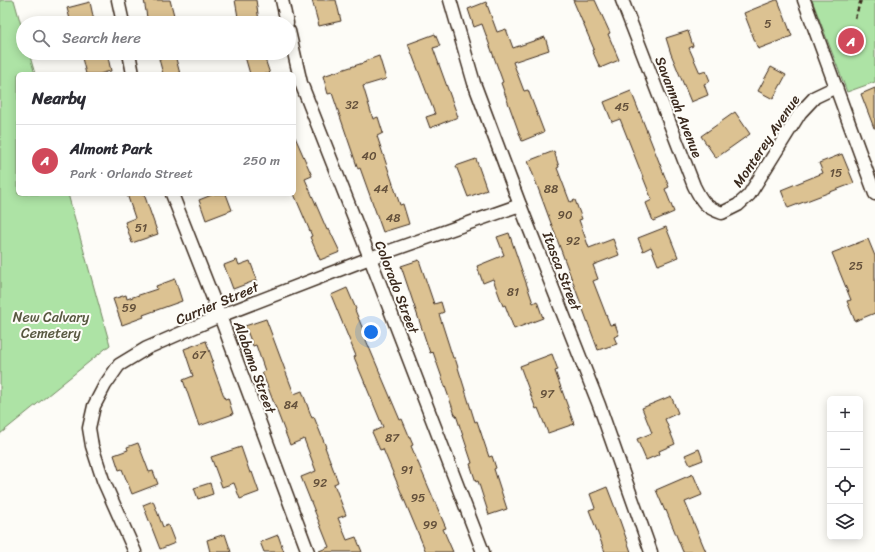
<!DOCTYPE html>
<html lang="en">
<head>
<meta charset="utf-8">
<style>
  body { margin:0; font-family:Sriracha,sans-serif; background:#f2f2f3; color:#2b2b33 }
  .controls { position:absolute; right:12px; bottom:12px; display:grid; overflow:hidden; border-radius:6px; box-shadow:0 2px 10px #0003 }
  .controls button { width:36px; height:36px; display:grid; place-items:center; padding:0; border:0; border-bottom:1px solid #e1e1e2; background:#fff; color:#2b2b33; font:20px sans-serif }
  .you { position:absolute; left:371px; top:332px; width:14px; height:14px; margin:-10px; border:3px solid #fff; border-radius:50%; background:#1a73e8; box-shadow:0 0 0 6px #1a73e833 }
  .badge { display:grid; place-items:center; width:26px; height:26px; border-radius:50%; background:#d1495b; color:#fff; font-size:13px; font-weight:700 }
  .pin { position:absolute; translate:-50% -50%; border:2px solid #fff; box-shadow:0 1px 4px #0006 }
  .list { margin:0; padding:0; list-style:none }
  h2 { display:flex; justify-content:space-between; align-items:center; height:52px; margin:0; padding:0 16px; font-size:17px }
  h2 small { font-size:13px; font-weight:400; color:#7c7c81 }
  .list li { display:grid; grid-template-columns:26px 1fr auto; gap:12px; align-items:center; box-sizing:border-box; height:72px; padding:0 16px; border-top:1px solid #e1e1e2 }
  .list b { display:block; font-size:15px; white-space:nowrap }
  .list p { margin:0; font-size:13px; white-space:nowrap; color:#7c7c81 }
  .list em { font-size:13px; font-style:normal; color:#7c7c81 }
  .icon { flex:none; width:22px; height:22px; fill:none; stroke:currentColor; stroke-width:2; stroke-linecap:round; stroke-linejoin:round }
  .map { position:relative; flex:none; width:875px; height:552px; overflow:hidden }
  .search { position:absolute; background:#fff; box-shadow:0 2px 10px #0003; left:16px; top:16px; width:280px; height:44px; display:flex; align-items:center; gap:10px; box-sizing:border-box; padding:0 14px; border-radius:22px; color:#7c7c81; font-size:15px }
  .panel { position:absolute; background:#fff; box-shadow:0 2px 10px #0003; left:16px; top:72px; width:280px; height:124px; border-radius:6px }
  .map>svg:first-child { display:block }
</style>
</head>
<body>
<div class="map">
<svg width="875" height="552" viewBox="0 0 875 552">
  <rect width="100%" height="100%" fill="#fdfcf7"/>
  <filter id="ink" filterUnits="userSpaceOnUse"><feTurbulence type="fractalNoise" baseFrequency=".025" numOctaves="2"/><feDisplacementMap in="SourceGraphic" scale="8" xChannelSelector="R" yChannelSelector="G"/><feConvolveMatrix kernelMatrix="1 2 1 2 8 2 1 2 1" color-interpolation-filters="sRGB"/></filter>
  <g filter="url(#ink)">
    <g fill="#ade3a5" stroke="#748662">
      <polygon points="0,0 14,0 23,32 23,53 29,53 35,74 18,74 18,194 68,194 110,345 0,434"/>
      <polygon points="812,0 875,0 875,82 847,92"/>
    </g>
    <g fill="#dcc292" stroke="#3b2a1e">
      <polygon points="144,0 170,0 176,23 148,23"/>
      <polygon points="235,0 256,0 259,21 239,23"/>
      <polygon points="312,0 336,0 341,21 319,26"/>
      <polygon points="573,0 595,0 610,33 608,34 619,60 600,68 592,50 594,49"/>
      <polygon points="776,0 778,0 792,36 758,49 744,13"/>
      <polygon points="90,2 94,21 85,23 71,23 67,8"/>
      <polygon points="486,2 497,32 506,29 513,48 545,37 549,50 513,62 524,91 528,90 544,132 522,141 501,83 503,82 482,24 474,27 468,9"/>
      <polygon points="688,31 693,46 689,48 700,73 706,71 710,81 704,84 708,95 691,102 671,54 666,38"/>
      <polygon points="435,34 440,46 433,48 458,117 430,128 426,117 435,114 408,44"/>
      <polygon points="92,53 107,53 111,71 99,74 86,74 82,58 92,56"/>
      <polygon points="244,53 263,53 270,74 250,74"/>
      <polygon points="175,55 180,74 163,74 159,59"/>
      <polygon points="379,56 386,79 363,86 373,119 378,117 383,133 377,136 400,205 403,204 409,224 383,232 360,168 358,169 332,93 328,94 323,76 366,62 365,61"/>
      <polygon points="771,67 786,75 773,99 758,91"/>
      <polygon points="875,88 875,128 874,128 861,94"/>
      <polygon points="631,91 669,187 665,189 674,212 653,221 646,203 652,200 620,119 612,122 604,102"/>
      <polygon points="735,112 750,134 716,158 701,136"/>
      <polygon points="294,137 295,137 312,176 305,179 327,230 329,229 340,252 320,260 310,237 312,236 294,194"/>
      <polygon points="554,151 559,167 557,168 570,202 575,200 582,219 579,220 589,248 613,239 619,255 593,265 598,279 593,281 610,325 615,324 619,335 614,337 617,344 598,350 528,161"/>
      <polygon points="842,154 854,183 788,208 781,190 823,173 819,163"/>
      <polygon points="476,159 487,190 468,197 456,166"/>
      <polygon points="127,194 144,194 158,234 132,243 125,222 135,218"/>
      <polygon points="214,194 226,194 232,210 206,220 199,200"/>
      <polygon points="666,227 678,257 658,265 651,247 643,251 638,238"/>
      <polygon points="509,233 533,303 537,301 543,318 514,329 505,305 503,306 493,279 483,283 477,266 504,255 497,237"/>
      <polygon points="868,239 875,256 875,313 855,321 847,301 851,300 832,253"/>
      <polygon points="237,260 239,265 250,261 257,280 233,289 224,265"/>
      <polygon points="419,260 434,304 441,302 444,312 439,314 453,358 455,358 475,422 477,421 489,457 492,456 496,468 494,469 507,509 489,515 478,481 476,482 470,464 472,463 456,415 455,415 433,352 430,353 401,266"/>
      <polygon points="175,279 182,301 143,315 144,317 122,325 113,299 126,295 127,299 157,289 156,286"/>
      <polygon points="347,288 356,309 355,310 367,339 366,340 400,420 402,419 413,445 411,446 446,528 443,529 453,552 426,552 383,449 380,450 372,432 383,427 354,357 356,356 331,295"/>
      <polygon points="266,319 294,394 302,391 312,418 314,417 326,447 325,447 338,482 334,484 346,515 338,518 347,540 356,537 362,552 319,552 319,551 329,547 301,477 316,471 304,439 290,445 262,372 265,371 256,345 253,346 245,326"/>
      <polygon points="206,341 213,361 211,361 225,399 228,398 233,414 199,426 183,380 193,376 184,349"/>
      <polygon points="552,354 558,370 555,371 574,424 548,433 538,408 536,409 520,366"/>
      <polygon points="671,396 678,413 665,419 675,444 659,451 660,454 646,460 637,439 652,433 642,408"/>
      <polygon points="138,443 149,472 153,471 158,484 132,494 122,469 119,470 114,455 128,450 127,447"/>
      <polygon points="241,447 250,473 252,472 259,492 240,499 234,483 222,487 211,457"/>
      <polygon points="699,449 703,460 690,465 685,455"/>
      <polygon points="693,474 702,495 685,502 706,552 683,552 666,510 665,511 656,490"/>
      <polygon points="210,483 213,494 198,499 194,488"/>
      <polygon points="607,487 620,521 631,552 605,552 589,510 595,508 590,494"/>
      <polygon points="153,501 163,527 168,525 175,543 160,549 143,505"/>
      <polygon points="225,534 231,552 210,552 207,540"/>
      <polygon points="278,535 284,552 264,552 260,542"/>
    </g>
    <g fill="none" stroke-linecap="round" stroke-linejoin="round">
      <g stroke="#3b2a1e" stroke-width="15">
        <g id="minor">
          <polyline points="118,0 123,23"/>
          <polyline points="282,0 287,23"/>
          <polyline points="450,0 474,83 520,205 599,405 651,552"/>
          <path d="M622 0 694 186C702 202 705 207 722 213L738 205 749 195 800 113 815 97 836 87"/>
          <polyline points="804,0 875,194"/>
          <polyline points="289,31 301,83 370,258 483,552"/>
          <polyline points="129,53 133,74"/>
          <polyline points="172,194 220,316 308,552"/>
          <polyline points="135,552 103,480 92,446 89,428 94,406 105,385 119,365 147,348 220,316 370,258 520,205"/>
        </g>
      </g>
      <polyline stroke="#3b2a1e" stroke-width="2.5" stroke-dasharray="4 3" stroke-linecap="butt" points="855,18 861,0"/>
      <use href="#minor" stroke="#fdfcf7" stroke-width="12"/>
    </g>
  </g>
  <g text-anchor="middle" stroke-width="4" stroke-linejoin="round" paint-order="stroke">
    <g font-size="12" fill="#63503b">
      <text x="768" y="28">5</text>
      <text x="352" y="109">32</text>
      <text x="622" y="111">45</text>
      <text x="369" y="160">40</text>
      <text x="836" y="177">15</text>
      <text x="381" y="193">44</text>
      <text x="551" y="193">88</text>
      <text x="565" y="219">90</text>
      <text x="393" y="222">48</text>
      <text x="141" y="232">51</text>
      <text x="573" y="245">92</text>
      <text x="856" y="270">25</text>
      <text x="513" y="296">81</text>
      <text x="129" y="312">59</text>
      <text x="199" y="359">67</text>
      <text x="547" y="398">97</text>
      <text x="291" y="409">84</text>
      <text x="392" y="442">87</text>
      <text x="407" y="474">91</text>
      <text x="320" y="487">92</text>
      <text x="418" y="502">95</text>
      <text x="430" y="529">99</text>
    </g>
    <g font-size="14" fill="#3b2a1e" stroke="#fdfcf7">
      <text transform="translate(679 107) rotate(69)" y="5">Savannah Avenue</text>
      <text transform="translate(766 141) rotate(-56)" y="5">Monterey Avenue</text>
      <text transform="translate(562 271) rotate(69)" y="5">Itasca Street</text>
      <text transform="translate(397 287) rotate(69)" y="5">Colorado Street</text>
      <text transform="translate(217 303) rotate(-23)" y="5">Currier Street</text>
      <text transform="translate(255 367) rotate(70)" y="5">Alabama Street</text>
    </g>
    <g font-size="14" fill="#585840" stroke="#fdfcf7">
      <text x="51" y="322">New Calvary<tspan x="51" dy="16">Cemetery</tspan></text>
    </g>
  </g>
</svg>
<div class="controls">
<button>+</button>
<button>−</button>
<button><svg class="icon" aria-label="locate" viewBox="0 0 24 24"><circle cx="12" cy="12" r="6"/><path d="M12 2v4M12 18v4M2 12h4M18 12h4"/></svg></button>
<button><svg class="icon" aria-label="layers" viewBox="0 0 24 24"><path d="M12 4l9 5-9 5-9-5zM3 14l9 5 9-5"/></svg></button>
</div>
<div class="you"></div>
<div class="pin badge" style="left:851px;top:41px">A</div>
<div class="search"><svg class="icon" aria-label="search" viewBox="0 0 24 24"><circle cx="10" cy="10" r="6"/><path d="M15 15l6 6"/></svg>Search here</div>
<section class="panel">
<h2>Nearby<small></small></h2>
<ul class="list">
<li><span class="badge">A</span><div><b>Almont Park</b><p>Park · Orlando Street</p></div><em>250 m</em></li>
</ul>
</section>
</div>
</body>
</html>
